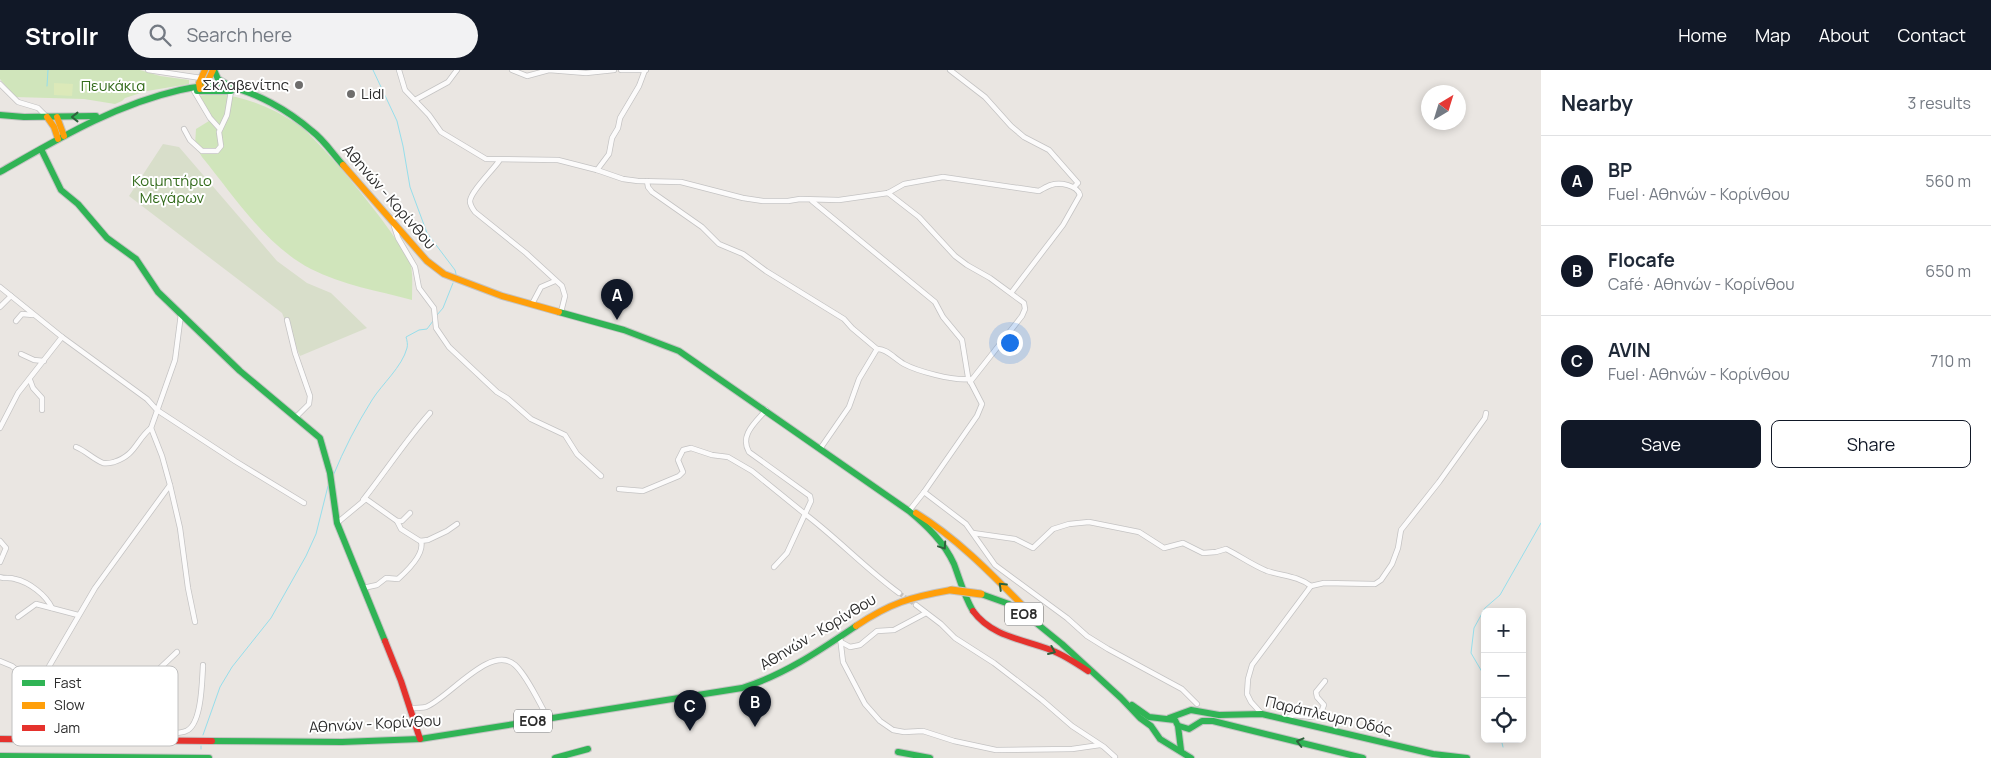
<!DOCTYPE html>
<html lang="en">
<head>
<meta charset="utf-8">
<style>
  body { margin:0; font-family:Manrope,sans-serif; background:#f2f2f3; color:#1f2937 }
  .controls { position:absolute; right:15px; bottom:15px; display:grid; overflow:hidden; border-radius:8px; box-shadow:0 2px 8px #0003 }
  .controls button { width:45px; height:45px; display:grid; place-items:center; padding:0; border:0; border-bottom:1px solid #e0e1e3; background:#fff; color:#1f2937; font:25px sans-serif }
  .compass { position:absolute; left:1421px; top:15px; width:45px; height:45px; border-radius:50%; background:#fff; box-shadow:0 2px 8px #0003; rotate:38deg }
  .you { position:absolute; left:1009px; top:272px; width:18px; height:18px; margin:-12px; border:4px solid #fff; border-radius:50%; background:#1a73e8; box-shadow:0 0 0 8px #1a73e833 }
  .badge { display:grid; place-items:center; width:32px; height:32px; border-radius:50%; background:#111827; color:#fff; font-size:16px; font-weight:700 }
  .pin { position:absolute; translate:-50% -41px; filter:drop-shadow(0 1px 2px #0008) }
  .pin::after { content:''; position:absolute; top:26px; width:18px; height:15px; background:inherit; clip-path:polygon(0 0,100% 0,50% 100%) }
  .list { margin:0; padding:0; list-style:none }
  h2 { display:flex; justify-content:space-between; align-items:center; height:65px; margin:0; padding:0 20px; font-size:21px }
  h2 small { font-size:16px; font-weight:400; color:#747a83 }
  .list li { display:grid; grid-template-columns:32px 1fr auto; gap:15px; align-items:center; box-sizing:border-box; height:90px; padding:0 20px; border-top:1px solid #e0e1e3 }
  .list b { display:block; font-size:19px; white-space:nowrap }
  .list p { margin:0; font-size:16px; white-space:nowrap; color:#747a83 }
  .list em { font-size:16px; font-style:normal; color:#747a83 }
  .actions { display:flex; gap:10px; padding:15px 20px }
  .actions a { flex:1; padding:11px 0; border:1px solid #111827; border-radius:8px; text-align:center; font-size:18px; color:#111827 }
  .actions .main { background:#111827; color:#fff }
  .icon { flex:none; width:28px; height:28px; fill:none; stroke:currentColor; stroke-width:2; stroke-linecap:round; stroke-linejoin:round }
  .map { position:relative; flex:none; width:1541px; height:688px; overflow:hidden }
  header { display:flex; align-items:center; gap:30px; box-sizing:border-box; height:70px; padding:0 25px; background:#111827; color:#fff }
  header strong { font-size:24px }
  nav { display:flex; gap:28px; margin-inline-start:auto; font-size:18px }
  .search { width:350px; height:45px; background:#f2f2f3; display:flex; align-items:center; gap:12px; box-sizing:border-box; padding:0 18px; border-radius:28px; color:#747a83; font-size:19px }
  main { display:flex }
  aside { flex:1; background:#fff }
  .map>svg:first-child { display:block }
</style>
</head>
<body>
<header>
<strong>Strollr</strong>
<div class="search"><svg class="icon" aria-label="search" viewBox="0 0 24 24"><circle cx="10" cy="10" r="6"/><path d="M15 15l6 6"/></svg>Search here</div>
<nav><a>Home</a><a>Map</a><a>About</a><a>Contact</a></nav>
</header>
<main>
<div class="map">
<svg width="1541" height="688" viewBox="0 0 1541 688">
  <rect width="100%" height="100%" fill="#eae6e2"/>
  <g fill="#d0e5bb">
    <polygon points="0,0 140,0 160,6 189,10 189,14 147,21 125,28 122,31 115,34 84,29 15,27 0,9"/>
    <path d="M216 24C244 26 273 38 297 54 318 67 406 174 411 196 413 207 412 219 412 230 379 221 342 215 311 199 265 175 234 126 202 87L195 75 196 59 209 51 197 26Z"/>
  </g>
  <polygon fill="#d8deca" points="163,74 179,77 277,191 307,213 331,223 367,258 300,286 282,243 129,126"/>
  <polygon fill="#dce9b9" points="54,13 73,14 72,26 54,25"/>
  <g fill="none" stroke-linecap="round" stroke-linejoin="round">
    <g stroke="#96deeb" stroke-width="1">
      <polyline points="373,0 397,51 403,76 410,117 427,163 455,200 456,204"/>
      <polyline points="47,16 48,0"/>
      <polyline points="437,245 443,238 453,213"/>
      <path d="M333 406C344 379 357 354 372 330 382 314 402 297 407 278 408 275 407 270 406 267L419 260 427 259 433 251"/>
      <polyline points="1485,607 1471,583 1474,558 1485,538 1500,525 1541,453"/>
      <polyline points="203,665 220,617 232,597 271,548 306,486 316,464 328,416"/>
      <polyline points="1501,669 1503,677"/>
      <polyline points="201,679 201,676"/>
    </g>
    <polyline stroke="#c4c1be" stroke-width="4.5" stroke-dasharray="4.5 2" stroke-linecap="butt" points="899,523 916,535"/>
    <g stroke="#c4c3c3" stroke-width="6">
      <g id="street">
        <polyline points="148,0 201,8"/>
        <path d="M399 0 405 20 429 45 441 62 486 89 558 90 597 100 623 109 638 111 681 112 743 128 763 131H788L800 129 839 130 888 123 904 114 943 107 1039 121C1043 119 1047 116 1051 115 1060 112 1077 115 1080 125L1063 155 1011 223"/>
        <polyline points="512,0 527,6 549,0 586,3 614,0"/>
        <polyline points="621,0 646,0"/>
        <polyline points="950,0 985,27 1011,56 1024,67 1049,80 1078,113 1074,117"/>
        <polyline points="0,14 18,32 38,38 46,46"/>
        <polyline points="194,21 210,48 220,59"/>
        <polyline points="415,30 448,12 457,0"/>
        <polyline points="184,59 190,70 202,81 217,81 221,76 219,62 227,45 231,21"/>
        <path d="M499 91C493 100 471 121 470 131 470 135 472 138 475 142L526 183 562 216 565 226 561 242"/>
        <polyline points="597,100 609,84 612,68 618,58 620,48 639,16 645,0"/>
        <polyline points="647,111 648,117 652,122 702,157 719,174 743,184 766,201 844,249 852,258 877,279"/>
        <polyline points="888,123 919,147 955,186 967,195 990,208 1024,233 1025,239 1022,246 970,312"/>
        <polyline points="812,131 935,232 943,247 962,270 968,307 982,334 977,346 924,422 909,441"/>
        <polyline points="394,156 398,168 415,197 419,218 434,238 436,258 449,277 497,322 507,328 531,349 565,365 577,384 601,406"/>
        <polyline points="0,217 62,267 147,329 157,340 235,391 304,433"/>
        <polyline points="532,234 541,217 555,211"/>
        <polyline points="0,237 11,226"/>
        <polyline points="287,250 295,283 310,326 309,334 296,347"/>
        <polyline points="16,251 22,244 33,245"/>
        <polyline points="21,284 34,290 44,291"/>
        <polyline points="30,310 33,318 42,328 42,340"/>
        <path d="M766 340C756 352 739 365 749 382L810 426 811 431 805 444C838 469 866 499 899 523"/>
        <polyline points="0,358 18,323 62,267"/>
        <path d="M76 377C86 381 93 389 103 393 107 394 110 393 114 392 136 385 136 370 151 358"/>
        <path d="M820 379 849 337 859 309 877 279C886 278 895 289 904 294 917 301 953 311 969 309"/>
        <polyline points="170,415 180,458 188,518 195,552"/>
        <polyline points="619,419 643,421 679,406 683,402 678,390 683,380 691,378 712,385 728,387 752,401 805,444 787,483 774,497"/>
        <polyline points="924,422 966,454 995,495 1067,548 1087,566 1108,579 1182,619 1197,634"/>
        <path d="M363 430C386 401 406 370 430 343"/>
        <polyline points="397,451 401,459 420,471 428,470 447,461 457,454"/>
        <polyline points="337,453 366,429 397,451 402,451 410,443"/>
        <path d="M973 463 1015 469 1033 478 1053 459 1069 454 1089 452 1139 462 1164 478 1183 473 1203 483 1216 482 1226 479C1240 486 1252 495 1267 501 1283 506 1298 506 1311 516"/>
        <polyline points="0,471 6,478 0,492"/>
        <path d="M0 507C5 509 10 507 15 509 29 512 46 525 52 538"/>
        <path d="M363 518 377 515 386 508 398 509C407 501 425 484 421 471"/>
        <polyline points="916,535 941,554 955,568 994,593 1042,630 1072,656 1104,677 1115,687"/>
        <polyline points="18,547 36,534 78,545"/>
        <polyline points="840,567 843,592 865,634 880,651 893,660 904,662 923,661 954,671 996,680 1072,679 1100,675"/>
        <polyline points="841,572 850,577 860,575 877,561 894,560 926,543"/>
        <path d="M177 582 158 600 127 656V663C140 663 176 666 186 661 202 655 202 610 203 595"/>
        <polyline points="0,591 12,596 37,617 95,658 103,661 127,663"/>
        <polyline points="37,617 95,518 170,415 162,386 151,358 175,290 181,244"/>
        <path d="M411 638C416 638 421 638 426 637 449 628 491 573 515 595 528 607 539 633 548 648"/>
        <polyline points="1262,644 1251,632 1247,624 1248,609 1252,595 1311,516 1324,513 1375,514 1381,510 1392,494 1398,478 1401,460 1439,412 1485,348 1486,343"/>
        <polyline points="1284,649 1294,645 1312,647 1322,640 1324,635 1317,627 1316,622 1325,611"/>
      </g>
    </g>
    <g stroke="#c4c3c3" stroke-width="8">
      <g id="fast">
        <polyline points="214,0 218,9 228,15"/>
        <polyline points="197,21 231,21"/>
        <polyline points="0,45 24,47 96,46"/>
        <polyline points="41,79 61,120 78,134 107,168 136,189 158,222 240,301 320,368 330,403 337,453 385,571"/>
        <path d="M0 102C58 69 114 35 180 20 194 17 210 14 225 16 255 21 289 41 312 61 324 70 333 84 343 95"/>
        <path d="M559 242 624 260 679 281 909 441C927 456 944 472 954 494 960 510 964 526 973 541"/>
        <polyline points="981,524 1009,534 1030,548 1062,574 1121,628 1140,648 1151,656 1160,669 1191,688"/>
        <polyline points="1132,635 1149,647 1175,650 1178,656 1181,680"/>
        <polyline points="1169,648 1191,640 1219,645 1262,644 1433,684 1467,688"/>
        <polyline points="1179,656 1189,659 1202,651 1213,651 1363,688"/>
        <path d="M212 671 342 672 420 669 742 618C784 605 819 581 856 556"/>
        <polyline points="898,682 930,688"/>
        <polyline points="0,686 209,688"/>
        <polyline points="555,688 588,679"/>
      </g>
    </g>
    <g stroke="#c4c3c3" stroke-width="8">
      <g id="slow">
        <polyline points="200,19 199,13 205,0"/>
        <polyline points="204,19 213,0"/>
        <polyline points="47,47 54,57 58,69"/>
        <polyline points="57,47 64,66"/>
        <polyline points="343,95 427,191 444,204 502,226 559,242"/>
        <path d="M916 443C963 472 1000 513 1039 552"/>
        <path d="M856 556C890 533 911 527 951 520"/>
      </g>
    </g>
    <g stroke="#c4c3c3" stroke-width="8">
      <g id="jam">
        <path d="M973 541C992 567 1023 569 1051 580 1064 585 1076 593 1088 601"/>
        <polyline points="385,571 401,611 420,669"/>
        <polyline points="0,669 212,671"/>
      </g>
    </g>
    <use href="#street" stroke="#fcfbfb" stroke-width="4.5"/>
    <use href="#fast" stroke="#30b455" stroke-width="6"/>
    <use href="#slow" stroke="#ff9f0a" stroke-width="6"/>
    <use href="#jam" stroke="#e5322d" stroke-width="6"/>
    <g stroke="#c6c4c2" stroke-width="9" stroke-linecap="butt">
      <polyline id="slow-bridge" points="951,520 981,524"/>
    </g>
    <use href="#slow-bridge" stroke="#ff9f0a" stroke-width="7"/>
  </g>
  <defs><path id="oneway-chevron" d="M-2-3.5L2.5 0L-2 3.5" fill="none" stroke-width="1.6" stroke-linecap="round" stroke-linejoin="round" transform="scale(1.25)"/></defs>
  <g stroke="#2e623c">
    <use href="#oneway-chevron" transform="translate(75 47) rotate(-180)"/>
    <use href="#oneway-chevron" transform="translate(943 476) rotate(56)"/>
    <use href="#oneway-chevron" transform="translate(1002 516) rotate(-136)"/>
    <use href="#oneway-chevron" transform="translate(1052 581) rotate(23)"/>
    <use href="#oneway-chevron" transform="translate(1300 672) rotate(-166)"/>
  </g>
  <g fill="#6e6d6c" stroke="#fff" stroke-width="2">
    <circle cx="299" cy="15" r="5"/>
    <circle cx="351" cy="24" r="5"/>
  </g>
  <g text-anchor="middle" stroke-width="4" stroke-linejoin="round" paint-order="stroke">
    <g fill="#fff" stroke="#6b6b6b" stroke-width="1">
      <rect x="1005" y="532.5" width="38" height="23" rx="4"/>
      <rect x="514" y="639.5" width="38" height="23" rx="4"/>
    </g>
    <g font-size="14" font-weight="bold" fill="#2c2c2c">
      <text x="1024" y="549">ΕΟ8</text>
      <text x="533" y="656">ΕΟ8</text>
    </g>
    <g font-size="15" fill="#2c2c2c" stroke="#fff" text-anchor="end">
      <text x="289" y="20">Σκλαβενίτης</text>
      <text x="361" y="29" text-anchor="start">Lidl</text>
    </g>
    <g font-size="15" fill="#336b1b" stroke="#fff">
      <text x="113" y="21">Πευκάκια</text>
      <text x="172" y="116">Κοιμητήριο<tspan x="172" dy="17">Μεγάρων</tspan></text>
    </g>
    <g font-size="15" fill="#2c2c2c" stroke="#fff">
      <text transform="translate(389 127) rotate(49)" y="5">Αθηνών - Κορίνθου</text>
      <text transform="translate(818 562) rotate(-31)" y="5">Αθηνών - Κορίνθου</text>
      <text transform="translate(1329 646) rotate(13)" y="5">Παράπλευρη Οδός</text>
      <text transform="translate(375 654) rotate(-3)" y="5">Αθηνών - Κορίνθου</text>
    </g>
  </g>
  <rect x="12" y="596" width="166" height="80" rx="8" fill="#fff" stroke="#c0c0c0" stroke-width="1"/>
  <rect x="22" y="610" width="23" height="6" fill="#30b455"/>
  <rect x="22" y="632" width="23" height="7" fill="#ff9f0a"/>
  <rect x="22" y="655" width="23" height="6" fill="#e5322d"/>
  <g font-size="14" fill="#2c2c2c">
    <text x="54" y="618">Fast</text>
    <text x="54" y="640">Slow</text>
    <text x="54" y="663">Jam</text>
  </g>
</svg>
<div class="controls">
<button>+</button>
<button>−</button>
<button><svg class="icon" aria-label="locate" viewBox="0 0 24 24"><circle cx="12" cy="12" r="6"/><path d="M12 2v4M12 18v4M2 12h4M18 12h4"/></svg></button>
</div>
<svg class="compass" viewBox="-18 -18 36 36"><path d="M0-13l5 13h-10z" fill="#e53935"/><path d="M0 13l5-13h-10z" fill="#747a83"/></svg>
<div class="you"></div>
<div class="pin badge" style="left:617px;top:250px">A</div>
<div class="pin badge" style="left:755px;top:657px">B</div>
<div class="pin badge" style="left:690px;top:661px">C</div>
</div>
<aside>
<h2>Nearby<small>3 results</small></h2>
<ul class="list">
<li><span class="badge">A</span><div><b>BP</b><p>Fuel · Αθηνών - Κορίνθου</p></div><em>560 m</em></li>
<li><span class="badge">B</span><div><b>Flocafe</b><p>Café · Αθηνών - Κορίνθου</p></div><em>650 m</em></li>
<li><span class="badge">C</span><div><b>AVIN</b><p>Fuel · Αθηνών - Κορίνθου</p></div><em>710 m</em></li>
</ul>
<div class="actions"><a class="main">Save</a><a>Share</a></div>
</aside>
</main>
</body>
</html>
